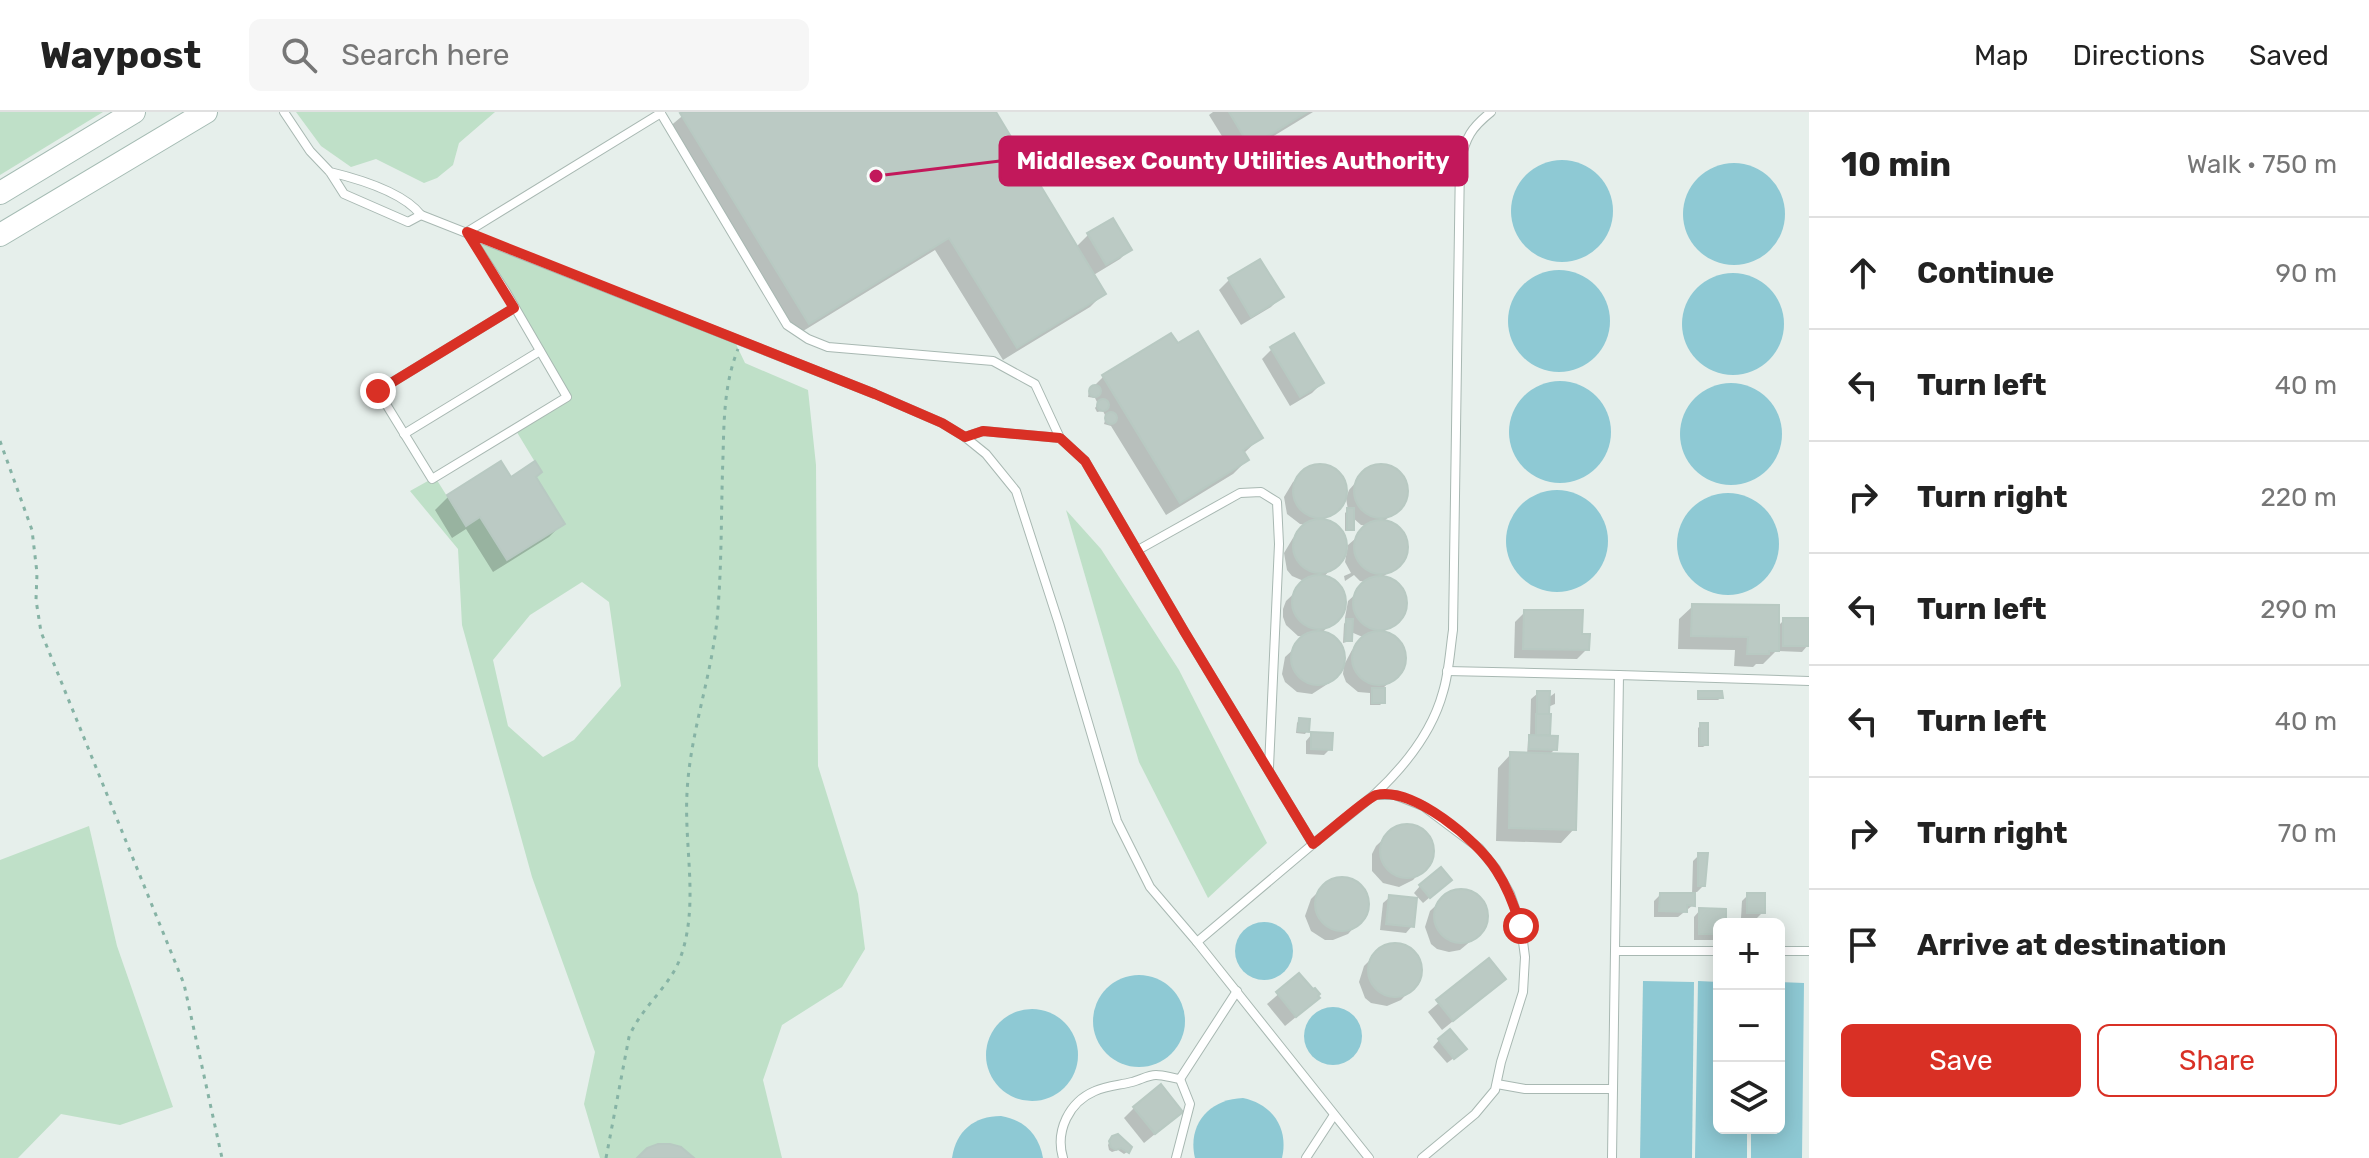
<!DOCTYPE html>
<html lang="en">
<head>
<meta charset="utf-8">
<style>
  body { margin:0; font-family:Rubik,sans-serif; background:#f6f6f6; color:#222 }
  .controls { position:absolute; right:24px; bottom:24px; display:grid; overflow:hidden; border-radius:12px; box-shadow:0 4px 20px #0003 }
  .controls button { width:72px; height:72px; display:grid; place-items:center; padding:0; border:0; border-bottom:2px solid #e0e0e0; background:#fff; color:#222; font:40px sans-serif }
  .stop { position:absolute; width:24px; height:24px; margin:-18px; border:6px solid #d93025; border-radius:50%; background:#fff }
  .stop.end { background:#d93025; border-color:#fff; box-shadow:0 2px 8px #0008 }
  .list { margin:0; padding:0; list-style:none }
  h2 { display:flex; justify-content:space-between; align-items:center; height:104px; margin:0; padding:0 32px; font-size:34px }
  h2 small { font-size:26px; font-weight:400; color:#767676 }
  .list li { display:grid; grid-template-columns:52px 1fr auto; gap:24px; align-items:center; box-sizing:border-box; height:112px; padding:0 32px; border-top:2px solid #e0e0e0 }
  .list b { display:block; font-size:30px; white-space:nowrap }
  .list em { font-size:26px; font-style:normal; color:#767676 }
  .actions { display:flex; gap:16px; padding:24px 32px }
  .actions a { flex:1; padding:18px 0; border:2px solid #d93025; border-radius:12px; text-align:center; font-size:28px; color:#d93025 }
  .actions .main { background:#d93025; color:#fff }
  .icon { flex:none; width:44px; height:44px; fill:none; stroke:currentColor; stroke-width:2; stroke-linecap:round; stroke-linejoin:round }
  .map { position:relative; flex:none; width:1809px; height:1046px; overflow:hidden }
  header { display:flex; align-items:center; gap:48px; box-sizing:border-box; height:112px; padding:0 40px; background:#fff; border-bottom:2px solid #e0e0e0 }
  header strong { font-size:38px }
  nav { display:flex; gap:44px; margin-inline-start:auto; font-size:28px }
  .search { width:560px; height:72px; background:#f6f6f6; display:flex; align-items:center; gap:20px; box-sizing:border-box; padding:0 28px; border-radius:12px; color:#767676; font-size:30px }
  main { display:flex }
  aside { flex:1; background:#fff }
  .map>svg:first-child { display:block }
</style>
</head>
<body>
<header>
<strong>Waypost</strong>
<div class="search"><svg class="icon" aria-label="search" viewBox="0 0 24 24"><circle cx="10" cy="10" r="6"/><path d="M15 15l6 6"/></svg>Search here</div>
<nav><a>Map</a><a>Directions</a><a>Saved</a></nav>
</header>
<main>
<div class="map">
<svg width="1809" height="1046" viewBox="0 0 1809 1046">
  <rect width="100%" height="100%" fill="#e6efeb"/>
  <g fill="#bfe0c8" fill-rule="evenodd">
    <polygon points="0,0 103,0 0,63"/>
    <polygon points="296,0 495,0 459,31 453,53 437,66 424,71 376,47 351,55 321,34"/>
    <path d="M467 120 734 228 745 251 808 278 816 353 818 654 858 782 865 837 842 875 782 913 763 968 782 1046H694C677 1027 654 1028 637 1046H600L584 992 595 940 532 765 462 513 458 437 410 379 435 365 465 413 480 405 507 448 564 412 536 365 541 360 515 317 567 285ZM582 470 609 490 621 574 574 628 543 645 508 614 493 548 530 503Z"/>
    <polygon points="1066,398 1101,437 1179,558 1267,731 1208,786 1139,650"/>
    <polygon points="89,714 117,834 173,995 120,1013 61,1002 18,1046 0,1046 0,748"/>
  </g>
  <g fill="#8ec9d4">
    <circle cx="1562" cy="99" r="51"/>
    <circle cx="1734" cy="102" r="51"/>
    <circle cx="1559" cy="209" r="51"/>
    <circle cx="1733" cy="212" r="51"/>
    <circle cx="1560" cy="320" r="51"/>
    <circle cx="1731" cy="322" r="51"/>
    <circle cx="1557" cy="429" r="51"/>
    <circle cx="1728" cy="432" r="51"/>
    <circle cx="1264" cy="839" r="29"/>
    <circle cx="1139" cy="909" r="46"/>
    <polygon points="1643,869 1694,870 1692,1046 1640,1046"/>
    <polygon points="1698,869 1719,870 1719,1016 1747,1016 1747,1046 1695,1046"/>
    <polygon points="1779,870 1804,871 1802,1046 1751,1046 1751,1016 1779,1016"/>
    <circle cx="1333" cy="924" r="29"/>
    <circle cx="1032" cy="943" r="46"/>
    <path d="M1243 986C1272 992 1289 1016 1282 1046H1195C1187 1013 1209 987 1243 986Z"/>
    <path d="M1001 1004C1025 1008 1039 1023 1043 1046H952C956 1019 974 1004 1001 1004Z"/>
  </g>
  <g fill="#0003">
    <polygon points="687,0 993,0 1075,136 1088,123 1112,109 1130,137 1120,147 1092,164 1103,182 1090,195 1003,248 935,138 795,224 668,16"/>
    <polygon points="1213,0 1313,0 1236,47 1209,3"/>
    <polygon points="1229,168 1281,185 1271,195 1241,213 1219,178"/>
    <polygon points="1272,237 1322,271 1312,281 1290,294 1262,247"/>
    <polygon points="1103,265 1260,326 1243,342 1247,348 1233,362 1166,403 1111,314 1104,312 1106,305 1103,299 1097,300 1095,296 1098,292 1095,286 1088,285 1089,279"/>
    <polygon points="1382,354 1390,356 1402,366 1406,381 1400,395 1383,410 1389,412 1402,422 1406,437 1400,451 1379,468 1389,468 1396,472 1404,485 1405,493 1399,507 1381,522 1395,528 1400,533 1404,548 1398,563 1383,576 1383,590 1380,593 1370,593 1370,581 1358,580 1346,570 1343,562 1344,553 1352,538 1365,526 1351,520 1350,529 1343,531 1344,512 1346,509 1345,506 1348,489 1369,470 1360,469 1354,463 1345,469 1344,464 1351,461 1345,450 1348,433 1370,414 1361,413 1352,405 1352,417 1345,419 1345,401 1348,398 1346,386 1349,378 1365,360"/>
    <polygon points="1311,355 1328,355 1341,366 1344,372 1343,388 1339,395 1321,410 1336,415 1344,429 1345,441 1322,467 1327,467 1340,477 1343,484 1342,499 1320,523 1326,523 1339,533 1342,548 1337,563 1326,573 1312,582 1297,580 1285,570 1282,562 1285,545 1307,525 1298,524 1286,513 1283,505 1283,497 1286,489 1306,470 1292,464 1287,458 1284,441 1293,426 1306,413 1300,412 1287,402 1284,385 1293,370"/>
    <polygon points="534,365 562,412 549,425 493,460 466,417 452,426 435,398 448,385 510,368"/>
    <polygon points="1693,494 1777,515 1784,508 1808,533 1802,540 1776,539 1763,552 1756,552 1753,555 1734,554 1735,538 1678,537 1679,507"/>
    <polygon points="1525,500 1587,537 1577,547 1514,546 1515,510"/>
    <polygon points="1538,581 1548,586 1555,581 1555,592 1548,595 1548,622 1545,625 1555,637 1549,643 1574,717 1561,731 1496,729 1498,656 1511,642 1527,643 1528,628 1530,625 1531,587"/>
    <polygon points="1699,581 1721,586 1718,588 1697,588"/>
    <polygon points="1299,608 1307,619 1305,622 1296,621 1297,611"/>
    <polygon points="1701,613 1706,633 1703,635 1698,635 1698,616"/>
    <polygon points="1312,622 1330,637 1324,643 1306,642 1306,629"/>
    <polygon points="1411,713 1426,721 1432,735 1429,751 1413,768 1399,775 1383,771 1372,759 1372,742 1376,734 1394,717"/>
    <polygon points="1699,743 1703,774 1697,780 1693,780 1693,793 1678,805 1654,805 1654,789 1660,783 1692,783 1693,749"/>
    <polygon points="1345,767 1360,775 1364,781 1366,797 1358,811 1348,822 1333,828 1325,828 1311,819 1305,804 1311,787 1321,777 1328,771"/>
    <polygon points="1420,774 1443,774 1423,791 1414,781"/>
    <polygon points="1464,779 1479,786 1486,801 1486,809 1478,823 1460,838 1449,840 1437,837 1431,832 1425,815 1430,799 1447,783"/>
    <polygon points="1748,783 1763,800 1757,806 1741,806 1742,789"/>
    <polygon points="1390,785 1412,814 1406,821 1380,818 1383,791"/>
    <polygon points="1700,798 1724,812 1719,812 1718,828 1694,828 1694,805"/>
    <polygon points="1390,833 1407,836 1418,847 1420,863 1417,871 1401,888 1387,894 1371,891 1365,886 1359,870 1364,854 1375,843"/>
    <polygon points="1488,849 1493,877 1442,918 1428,900"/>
    <polygon points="1299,864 1307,896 1285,914 1267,892"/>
    <polygon points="1439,928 1458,943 1447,951 1433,935"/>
    <polygon points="1134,996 1171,1009 1144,1031 1124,1006"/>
    <polygon points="1110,1029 1127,1040 1124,1042 1118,1038 1112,1040 1109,1038 1108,1033"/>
  </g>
  <g fill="#bbcac4" stroke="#b8c9c2" stroke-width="2">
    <polygon points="683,0 996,0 1106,182 1017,236 949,126 809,212 680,1"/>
    <polygon points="1229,0 1307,0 1250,35"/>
    <polygon points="1113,106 1132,138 1106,153 1087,121"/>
    <polygon points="1260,147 1284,185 1251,205 1228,166"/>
    <polygon points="1198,219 1263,326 1243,338 1249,348 1180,391 1102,263 1171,221 1178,231"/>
    <polygon points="1294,221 1324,271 1300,285 1270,235"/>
    <circle cx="1095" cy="279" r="6"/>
    <circle cx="1103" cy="293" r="6"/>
    <circle cx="1111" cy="306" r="6"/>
    <polygon points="501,349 511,365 535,349 542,360 536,365 565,412 507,448 480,405 466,414 447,383"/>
    <circle cx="1381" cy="379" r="27"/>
    <circle cx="1320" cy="379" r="27"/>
    <rect x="1347" y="396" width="7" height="22"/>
    <circle cx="1320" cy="434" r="27"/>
    <circle cx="1381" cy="435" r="27"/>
    <circle cx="1319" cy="490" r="27"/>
    <circle cx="1380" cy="491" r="27"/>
    <polygon points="1692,492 1779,493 1779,539 1769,539 1769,542 1747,542 1748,525 1691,524"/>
    <polygon points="1524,498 1583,498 1582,522 1590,522 1589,538 1523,537"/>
    <rect x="1783" y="506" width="26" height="28"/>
    <polygon points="1346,507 1353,507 1352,529 1345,529"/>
    <circle cx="1379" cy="546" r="27"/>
    <circle cx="1318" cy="546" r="27"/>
    <rect x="1372" y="576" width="13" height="15"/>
    <polygon points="1537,579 1550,579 1549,602 1537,602"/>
    <polygon points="1698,579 1722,579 1723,586 1698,586"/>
    <polygon points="1536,602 1551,602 1550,623 1536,623"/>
    <polygon points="1299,606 1310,607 1309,620 1298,619"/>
    <rect x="1700" y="611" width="8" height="22"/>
    <polygon points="1311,620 1333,621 1332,638 1311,637"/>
    <polygon points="1529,623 1558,624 1557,638 1529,637"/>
    <polygon points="1510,640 1578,642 1576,718 1509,716"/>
    <circle cx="1407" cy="739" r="27"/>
    <polygon points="1698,741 1708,741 1705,774 1698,774"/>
    <polygon points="1441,755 1452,768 1430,786 1419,773"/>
    <circle cx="1342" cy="792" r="27"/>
    <circle cx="1461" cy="804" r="27"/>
    <polygon points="1660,781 1695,781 1695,794 1687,793 1687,800 1659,799"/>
    <rect x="1747" y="781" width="18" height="20"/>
    <polygon points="1389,783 1417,786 1414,815 1386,812"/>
    <polygon points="1699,796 1726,797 1726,812 1719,812 1719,822 1699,822"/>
    <circle cx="1395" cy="858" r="27"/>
    <polygon points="1489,846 1506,867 1453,909 1436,888"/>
    <polygon points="1299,861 1313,877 1315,876 1320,882 1318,884 1320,886 1296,905 1276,880"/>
    <polygon points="1450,917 1467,937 1454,947 1438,927"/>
    <polygon points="1161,972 1183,1000 1155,1022 1133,995"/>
    <polygon points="1118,1022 1132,1035 1129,1041 1121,1036 1116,1038 1111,1035 1109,1029 1112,1024"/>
    <polygon points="658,1032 670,1032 681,1035 694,1046 637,1046 647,1036"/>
  </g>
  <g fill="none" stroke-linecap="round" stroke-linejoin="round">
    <g stroke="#a8b8b2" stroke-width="10">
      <g id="service">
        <path d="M284 0 310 39 330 60 344 82 408 110 421 103C403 80 359 67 330 60"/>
        <polyline points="660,0 787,213 808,227 828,235 993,249 1035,272 1060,326"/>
        <polyline points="421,103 875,282 942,311 965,325 986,342 1016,379 1059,512 1117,709 1150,775 1197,830 1369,1046"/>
        <polyline points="514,196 378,279 432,367 567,285 506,180 467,120 661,1"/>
        <polyline points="404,322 540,239"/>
        <polyline points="965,325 983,319 1060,326 1085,349 1184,519 1313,732 1197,830"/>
        <polyline points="1138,438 1240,381 1261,380 1277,390 1279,432 1269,655"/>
        <polyline points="1447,559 1619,563"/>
        <path d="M1374 683C1404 655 1432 621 1443 580 1449 561 1450 538 1453 518L1460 50C1466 25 1471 16 1491 0"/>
        <polyline points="1313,732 1374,683 1395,683 1423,694 1479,736 1496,757 1510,782 1521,814 1525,845 1523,880 1501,950 1495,978 1475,1002 1422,1046"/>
        <polyline points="1616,839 1719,839"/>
        <polyline points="1779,839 1809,839"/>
        <polyline points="1180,967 1237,879"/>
        <polyline points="1497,972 1525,977 1613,977"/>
        <path d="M1063 1046C1055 1019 1069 990 1095 979 1106 974 1120 973 1132 970 1140 968 1148 963 1156 963 1164 963 1172 966 1180 967"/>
        <polyline points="1176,1046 1190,992 1180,967"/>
        <polyline points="1306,1046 1334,1003"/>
        <polyline points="1612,1046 1619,563 1809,569"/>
      </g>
    </g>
    <g stroke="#a4bbb3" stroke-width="24">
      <g id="secondary">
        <polyline points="0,81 134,0"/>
        <polyline points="0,123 206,0"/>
      </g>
    </g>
    <g stroke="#86b3a5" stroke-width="3" stroke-dasharray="4 6" stroke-linecap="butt">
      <polyline points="0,329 32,418 37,461 36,488 41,520 184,872 222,1046"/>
      <path d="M606 1046 629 925C641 895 671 874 681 844 699 792 684 735 687 681 690 618 714 559 718 496 722 446 721 395 723 345 724 308 724 272 738 237"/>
    </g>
    <use href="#service" stroke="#fff" stroke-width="8"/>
    <use href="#secondary" stroke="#fff" stroke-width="22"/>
  </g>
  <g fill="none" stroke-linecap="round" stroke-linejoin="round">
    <path stroke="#d93025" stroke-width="10" d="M378 279 514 196 467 120 875 282 942 311 965 325 983 319 1060 326 1085 349 1184 519 1313 732C1324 724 1367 686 1376 683 1413 674 1478 729 1496 758 1508 776 1514 795 1521 814"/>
  </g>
  <path fill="none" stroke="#c2185b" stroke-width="3" d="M876 64L1000 49"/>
  <circle fill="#c2185b" stroke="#f7fbf9" stroke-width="3" cx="876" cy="64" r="8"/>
  <rect fill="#c2185b" stroke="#c2185b" stroke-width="3" x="1000" y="25" width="467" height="48" rx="8"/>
  <g font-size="24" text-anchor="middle" font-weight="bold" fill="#fff">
    <text x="1233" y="57">Middlesex County Utilities Authority</text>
  </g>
</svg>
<div class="controls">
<button>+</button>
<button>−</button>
<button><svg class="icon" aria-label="layers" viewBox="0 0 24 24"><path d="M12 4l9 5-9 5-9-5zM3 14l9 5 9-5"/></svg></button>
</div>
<div class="stop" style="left:1521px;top:814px"></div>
<div class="stop end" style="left:378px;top:279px"></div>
</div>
<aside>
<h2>10 min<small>Walk · 750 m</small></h2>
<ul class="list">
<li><svg class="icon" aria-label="ahead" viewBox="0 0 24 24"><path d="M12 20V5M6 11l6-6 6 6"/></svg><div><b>Continue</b></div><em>90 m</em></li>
<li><svg class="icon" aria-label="left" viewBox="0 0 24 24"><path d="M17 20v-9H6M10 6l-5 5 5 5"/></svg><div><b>Turn left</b></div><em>40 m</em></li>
<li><svg class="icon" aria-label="right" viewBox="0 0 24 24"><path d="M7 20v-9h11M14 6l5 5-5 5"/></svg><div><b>Turn right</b></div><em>220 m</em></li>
<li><svg class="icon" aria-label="left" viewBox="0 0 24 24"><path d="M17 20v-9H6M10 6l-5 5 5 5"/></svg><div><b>Turn left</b></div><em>290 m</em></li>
<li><svg class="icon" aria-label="left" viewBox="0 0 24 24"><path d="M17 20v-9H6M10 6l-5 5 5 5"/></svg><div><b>Turn left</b></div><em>40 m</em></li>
<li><svg class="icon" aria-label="right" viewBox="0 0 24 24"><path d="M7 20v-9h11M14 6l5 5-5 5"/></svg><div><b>Turn right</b></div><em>70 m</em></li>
<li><svg class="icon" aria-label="arrive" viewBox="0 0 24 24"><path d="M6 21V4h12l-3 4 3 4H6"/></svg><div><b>Arrive at destination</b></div></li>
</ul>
<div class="actions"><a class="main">Save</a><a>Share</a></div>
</aside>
</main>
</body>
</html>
